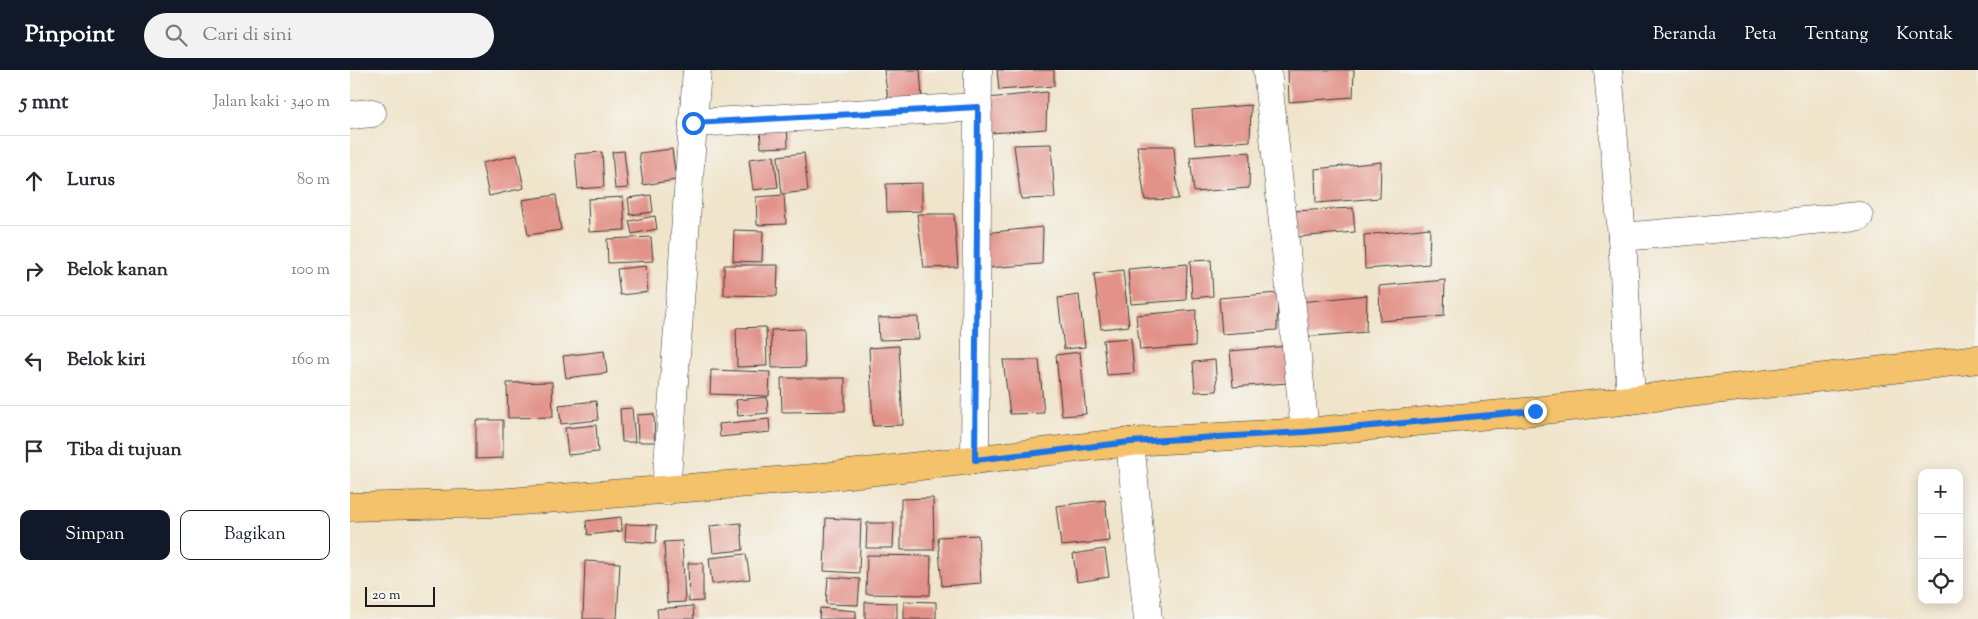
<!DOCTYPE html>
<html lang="id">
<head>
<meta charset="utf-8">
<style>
  body { margin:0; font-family:"Sorts Mill Goudy",serif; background:#f2f2f3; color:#2b2b33 }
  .controls { position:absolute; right:15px; bottom:15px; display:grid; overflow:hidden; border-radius:10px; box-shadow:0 2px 12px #0003 }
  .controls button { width:45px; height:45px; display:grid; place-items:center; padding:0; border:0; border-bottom:1px solid #e1e1e2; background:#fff; color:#2b2b33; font:25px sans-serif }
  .scale { position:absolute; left:15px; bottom:12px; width:70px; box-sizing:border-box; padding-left:5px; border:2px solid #1c1c1c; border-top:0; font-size:14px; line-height:18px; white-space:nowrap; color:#1c1c1c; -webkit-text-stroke:4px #f6f6f2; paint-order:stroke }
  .stop { position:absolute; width:15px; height:15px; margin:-11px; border:4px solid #1a73e8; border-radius:50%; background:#fff }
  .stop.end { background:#1a73e8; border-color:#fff; box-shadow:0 1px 5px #0008 }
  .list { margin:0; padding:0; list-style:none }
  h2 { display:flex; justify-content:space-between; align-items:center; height:65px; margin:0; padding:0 20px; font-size:21px }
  h2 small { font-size:16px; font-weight:400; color:#7c7c81 }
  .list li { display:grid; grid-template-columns:32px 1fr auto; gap:15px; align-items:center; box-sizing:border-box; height:90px; padding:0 20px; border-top:1px solid #e1e1e2 }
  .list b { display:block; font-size:19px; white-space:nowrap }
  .list em { font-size:16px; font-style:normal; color:#7c7c81 }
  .actions { display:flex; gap:10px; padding:15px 20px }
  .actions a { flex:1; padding:11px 0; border:1px solid #111827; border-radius:10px; text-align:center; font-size:18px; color:#111827 }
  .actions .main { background:#111827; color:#fff }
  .icon { flex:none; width:28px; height:28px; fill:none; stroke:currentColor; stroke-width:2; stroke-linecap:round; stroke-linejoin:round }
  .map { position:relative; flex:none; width:1628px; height:549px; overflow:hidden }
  header { display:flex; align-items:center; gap:30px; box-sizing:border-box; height:70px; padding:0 25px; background:#111827; color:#fff }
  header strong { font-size:24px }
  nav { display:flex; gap:28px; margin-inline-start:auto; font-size:18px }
  .search { width:350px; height:45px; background:#f2f2f3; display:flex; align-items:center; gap:12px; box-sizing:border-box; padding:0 18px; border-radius:28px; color:#7c7c81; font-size:19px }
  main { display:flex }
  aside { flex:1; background:#fff }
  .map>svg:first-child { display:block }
</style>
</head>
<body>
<header>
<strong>Pinpoint</strong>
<div class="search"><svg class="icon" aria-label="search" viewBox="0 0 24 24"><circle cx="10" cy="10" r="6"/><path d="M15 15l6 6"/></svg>Cari di sini</div>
<nav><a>Beranda</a><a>Peta</a><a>Tentang</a><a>Kontak</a></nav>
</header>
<main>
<aside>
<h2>5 mnt<small>Jalan kaki · 340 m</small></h2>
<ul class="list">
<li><svg class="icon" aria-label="ahead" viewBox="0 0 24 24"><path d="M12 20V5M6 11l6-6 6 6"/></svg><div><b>Lurus</b></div><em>80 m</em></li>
<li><svg class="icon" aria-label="right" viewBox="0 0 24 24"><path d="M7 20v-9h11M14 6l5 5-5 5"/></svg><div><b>Belok kanan</b></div><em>100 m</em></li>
<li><svg class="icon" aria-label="left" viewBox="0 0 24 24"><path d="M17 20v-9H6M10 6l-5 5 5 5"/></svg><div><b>Belok kiri</b></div><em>160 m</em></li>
<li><svg class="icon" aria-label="arrive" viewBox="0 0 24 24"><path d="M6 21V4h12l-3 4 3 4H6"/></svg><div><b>Tiba di tujuan</b></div></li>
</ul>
<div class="actions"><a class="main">Simpan</a><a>Bagikan</a></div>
</aside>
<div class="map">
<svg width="1628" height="549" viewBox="0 0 1628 549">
  <rect width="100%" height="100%" fill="#f6f6f2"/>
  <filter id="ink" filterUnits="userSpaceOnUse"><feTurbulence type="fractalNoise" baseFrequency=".02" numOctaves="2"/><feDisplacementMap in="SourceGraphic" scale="10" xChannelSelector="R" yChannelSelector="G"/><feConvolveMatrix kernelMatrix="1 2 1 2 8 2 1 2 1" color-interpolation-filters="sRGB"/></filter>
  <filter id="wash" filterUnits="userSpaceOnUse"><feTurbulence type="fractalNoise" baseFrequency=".0096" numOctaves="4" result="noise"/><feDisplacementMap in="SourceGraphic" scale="20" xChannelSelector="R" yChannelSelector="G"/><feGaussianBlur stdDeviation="1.12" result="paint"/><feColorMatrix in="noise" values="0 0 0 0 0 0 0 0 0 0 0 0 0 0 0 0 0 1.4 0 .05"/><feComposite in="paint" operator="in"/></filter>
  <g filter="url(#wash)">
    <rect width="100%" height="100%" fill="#f0e4cb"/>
    <g id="blocks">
      <g fill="#e29288">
        <polygon points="534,0 570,0 572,28 538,29"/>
        <polygon points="647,0 704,0 704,16 649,20"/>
        <polygon points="938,0 1004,0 1003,27 939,32"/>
        <polygon points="697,22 696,59 641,63 638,28"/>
        <polygon points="901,35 900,71 845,75 842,40"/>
        <polygon points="437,52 438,77 411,78 410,53"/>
        <polygon points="701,74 705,128 671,129 664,75"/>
        <polygon points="787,76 824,76 828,129 795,130"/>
        <polygon points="322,79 326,110 293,115 289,83"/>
        <polygon points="274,81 278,118 265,119 262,82"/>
        <polygon points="252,82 254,117 228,119 225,84"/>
        <polygon points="900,82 899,118 844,122 840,87"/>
        <polygon points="454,83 458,121 432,124 428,86"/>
        <polygon points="167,85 174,118 139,126 132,93"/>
        <polygon points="424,86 428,117 403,120 399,89"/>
        <polygon points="1031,92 1030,128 966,133 965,99"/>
        <polygon points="572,113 572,141 537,142 536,114"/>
        <polygon points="206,125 211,160 178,165 172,130"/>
        <polygon points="301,125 303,142 280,145 278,128"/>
        <polygon points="434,125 436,154 407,155 406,127"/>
        <polygon points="273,127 275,160 239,162 238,129"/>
        <polygon points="1003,138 1005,162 947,167 943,141"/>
        <polygon points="567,144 604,144 608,197 574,198"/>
        <polygon points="305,146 307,159 282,164 279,151"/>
        <polygon points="693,157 692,194 637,198 634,163"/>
        <polygon points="1080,158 1079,194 1015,199 1014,165"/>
        <polygon points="384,160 413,161 412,192 383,191"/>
        <polygon points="301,167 303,191 258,193 257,169"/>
        <polygon points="861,190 863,226 842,228 840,191"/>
        <polygon points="837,194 836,230 781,234 778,199"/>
        <polygon points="374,195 428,195 427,226 374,225"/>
        <polygon points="296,196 298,222 270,225 267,199"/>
        <polygon points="773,200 779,256 751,259 744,204"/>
        <polygon points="1095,210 1094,246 1030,251 1029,216"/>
        <polygon points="928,223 927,260 872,264 869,228"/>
        <polygon points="729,225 735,277 714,279 708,228"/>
        <polygon points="1017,225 1016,262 952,267 951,232"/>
        <polygon points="846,240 845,276 790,280 786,245"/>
        <polygon points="568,247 569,269 529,270 528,248"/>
        <polygon points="416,257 417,296 387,297 386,258"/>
        <polygon points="454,259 455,297 422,298 421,260"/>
        <polygon points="781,268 784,303 757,305 753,270"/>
        <polygon points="549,276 553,355 523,356 519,278"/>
        <polygon points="939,276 938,313 883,317 880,281"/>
        <polygon points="254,281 257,303 216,308 213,286"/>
        <polygon points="730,282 736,344 712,346 706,285"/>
        <polygon points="653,290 689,290 694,343 660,344"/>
        <polygon points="865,290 867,321 845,322 843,292"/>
        <polygon points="361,300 420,302 419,326 360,324"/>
        <polygon points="431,308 495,308 495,341 432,342"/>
        <polygon points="202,312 203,347 158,348 157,313"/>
        <polygon points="417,327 418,343 388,346 386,330"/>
        <polygon points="246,331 248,350 211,354 209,335"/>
        <polygon points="282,338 285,372 272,372 270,339"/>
        <polygon points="304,344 305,372 288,372 287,345"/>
        <polygon points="419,349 420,362 370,367 369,354"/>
        <polygon points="126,350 153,350 153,388 126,389"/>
        <polygon points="246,355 248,382 218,385 215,358"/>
        <polygon points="583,428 584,480 551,480 551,429"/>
        <polygon points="755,430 760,471 711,476 706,436"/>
        <polygon points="271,447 272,461 238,465 236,451"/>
        <polygon points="476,448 511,450 509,503 474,501"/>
        <polygon points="391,453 393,480 363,483 360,456"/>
        <polygon points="517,453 544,453 543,478 516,478"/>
        <polygon points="276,454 307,455 306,473 275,471"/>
        <polygon points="628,465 631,513 592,516 588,467"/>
        <polygon points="332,471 335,532 317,533 314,472"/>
        <polygon points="755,479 759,507 727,512 723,484"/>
        <polygon points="396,484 400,509 362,514 359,488"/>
        <polygon points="517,485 581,486 580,525 516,524"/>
        <polygon points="235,491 270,493 267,549 233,549"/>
        <polygon points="338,493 353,493 353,531 339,532"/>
        <polygon points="478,507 510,509 508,535 476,534"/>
        <polygon points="554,531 586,532 586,549 554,549"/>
        <polygon points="515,532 547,533 547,549 515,549"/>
        <polygon points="343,536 344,549 308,549 307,539"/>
        <polygon points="470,538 506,541 506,549 469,549"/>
      </g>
    </g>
  </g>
  <g filter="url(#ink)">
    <use href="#blocks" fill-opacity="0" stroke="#3c3a36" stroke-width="1"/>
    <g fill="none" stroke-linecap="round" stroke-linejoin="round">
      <g stroke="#3c3a36" stroke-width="29">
        <g id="street">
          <polyline points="917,0 955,362"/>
          <polyline points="1258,0 1272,167 1281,330"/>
          <polyline points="0,45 22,43"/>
          <polyline points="343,53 628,37"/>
          <polyline points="1272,167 1509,146"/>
          <polyline points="780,372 798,549"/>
          <polyline points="625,390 628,0"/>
          <polyline points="316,421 347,0"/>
        </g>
      </g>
      <g stroke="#3c3a36" stroke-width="29">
        <polyline id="primary" points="0,437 146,433 464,408 780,372 955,362 1185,341 1628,289"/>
      </g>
      <use href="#street" stroke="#fff" stroke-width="28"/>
      <use href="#primary" stroke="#f3c26a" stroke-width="28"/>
    </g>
  </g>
  <g fill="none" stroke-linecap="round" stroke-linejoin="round" filter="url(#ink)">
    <polyline stroke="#1a73e8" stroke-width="6" points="343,53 628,37 625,390 780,372 955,362 1185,341"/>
  </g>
</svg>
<div class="controls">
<button>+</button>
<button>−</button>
<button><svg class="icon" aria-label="locate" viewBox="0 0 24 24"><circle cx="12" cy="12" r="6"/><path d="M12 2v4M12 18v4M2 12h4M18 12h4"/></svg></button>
</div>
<div class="scale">20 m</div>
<div class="stop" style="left:343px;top:53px"></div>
<div class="stop end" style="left:1185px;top:341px"></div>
</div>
</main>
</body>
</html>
